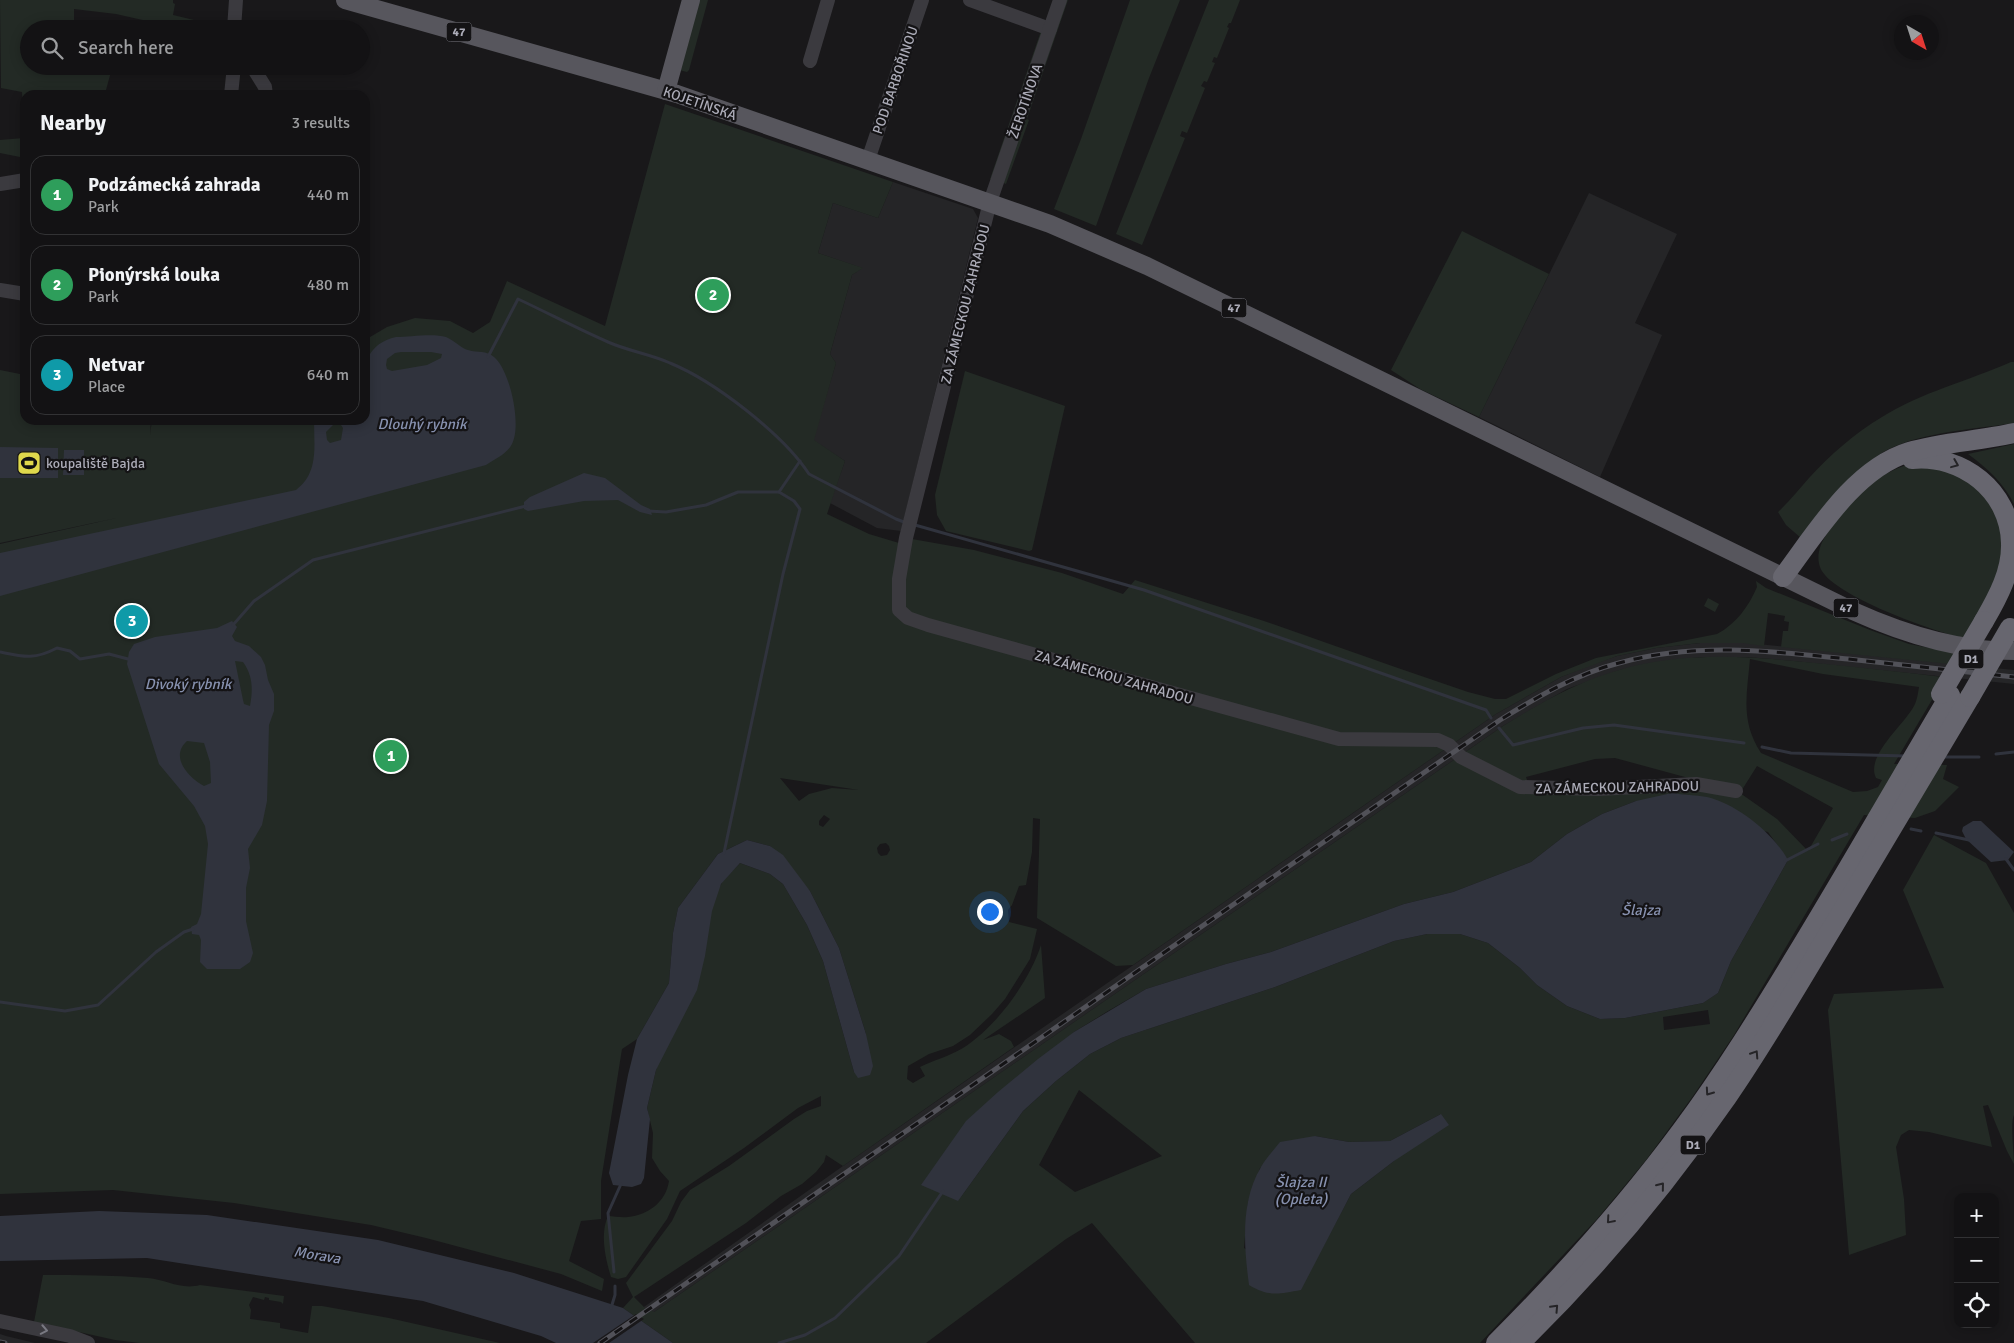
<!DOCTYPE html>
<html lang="en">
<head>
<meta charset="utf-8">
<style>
  body { margin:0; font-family:Signika,sans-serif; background:#202022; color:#f1f3f6 }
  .controls { position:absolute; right:15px; bottom:15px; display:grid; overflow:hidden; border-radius:10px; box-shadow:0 2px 12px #0003 }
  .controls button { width:45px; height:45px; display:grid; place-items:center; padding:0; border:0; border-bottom:1px solid #323234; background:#131214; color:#f1f3f6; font:25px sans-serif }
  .compass { position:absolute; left:1894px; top:15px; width:45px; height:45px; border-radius:50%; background:#131214; box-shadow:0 2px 12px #0003; rotate:141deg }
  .you { position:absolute; left:989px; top:911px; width:18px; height:18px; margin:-12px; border:4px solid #fff; border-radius:50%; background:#1a73e8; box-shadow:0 0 0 8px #1a73e833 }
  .badge { display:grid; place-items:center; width:32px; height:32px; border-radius:50%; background:#ea580c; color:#fff; font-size:16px; font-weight:700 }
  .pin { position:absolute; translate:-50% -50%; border:2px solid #fff; box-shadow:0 1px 5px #0006 }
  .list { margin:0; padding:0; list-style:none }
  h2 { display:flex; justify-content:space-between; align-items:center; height:65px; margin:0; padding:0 20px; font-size:21px }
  h2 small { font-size:16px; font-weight:400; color:#9d9ea0 }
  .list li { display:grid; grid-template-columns:32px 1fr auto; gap:15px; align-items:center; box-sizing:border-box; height:80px; margin:0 10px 10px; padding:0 10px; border:1px solid #323234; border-radius:15px }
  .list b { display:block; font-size:19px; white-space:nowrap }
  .list p { margin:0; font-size:16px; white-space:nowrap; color:#9d9ea0 }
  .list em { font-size:16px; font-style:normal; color:#9d9ea0 }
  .icon { flex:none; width:28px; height:28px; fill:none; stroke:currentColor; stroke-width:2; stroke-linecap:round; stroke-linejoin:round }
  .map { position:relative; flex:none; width:2014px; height:1343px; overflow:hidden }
  .search { position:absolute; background:#131214; box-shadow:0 2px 12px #0003; left:20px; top:20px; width:350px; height:55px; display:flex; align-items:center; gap:12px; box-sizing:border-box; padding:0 18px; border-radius:28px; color:#9d9ea0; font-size:19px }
  .panel { position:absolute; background:#131214; box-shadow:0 2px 12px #0003; left:20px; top:90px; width:350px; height:335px; border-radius:15px }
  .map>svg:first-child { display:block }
</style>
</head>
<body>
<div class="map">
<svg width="2014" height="1343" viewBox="0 0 2014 1343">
  <rect width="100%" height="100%" fill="#19181a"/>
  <g fill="#252527">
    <polygon points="893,182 973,209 978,218 901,531 877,528 830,503 845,461 813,440 836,363 830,354 852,275 862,268 818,253 833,203 878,218"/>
    <polygon points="1589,193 1677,234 1635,323 1662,335 1600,477 1479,417"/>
    <polygon points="1700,643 1748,643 2014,670 2014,684 1793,661 1747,657 1701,657 1659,662 1620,670 1567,689 1503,726 654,1312 593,1343 843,1166 1496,714 1561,677 1588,666 1617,656 1656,648"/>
    <polygon points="0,1334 6,1336 35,1343 0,1343"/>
  </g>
  <g fill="#232a25" fill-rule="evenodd">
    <polygon points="0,0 173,0 173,3 175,4 173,15 194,20 193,29 178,28 116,14 74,9 74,29 29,29 29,66 137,66 135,74 112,68 106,90 124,95 25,95 25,158 0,153 0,140 24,138 22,92 1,88"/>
    <polygon points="698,0 708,0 689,70 687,72 679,70"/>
    <polygon points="1064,0 1068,0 1027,119 1029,120 1006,184 1001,182"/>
    <polygon points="1130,0 1180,0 1149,78 1096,226 1054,209 1081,139"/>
    <polygon points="1209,0 1240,0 1231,23 1229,23 1227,27 1229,28 1217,58 1214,57 1212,62 1215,63 1207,82 1204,81 1201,86 1205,88 1187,133 1182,131 1180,136 1185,138 1142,245 1116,234"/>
    <polygon points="1041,31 1042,33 994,180 990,179"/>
    <path d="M665 104 893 182 878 218 833 203 818 253 863 268 852 275 830 354 836 363 814 440 845 461 827 514 869 534 899 543 912 539 974 550 1062 573 1123 594 1135 580 1264 621 1395 667 1468 692 1495 699H1506L1556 674 1596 658 1717 634C1736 624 1749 606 1757 587L1756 581 1766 588 1870 630 1909 644 1956 653 1950 664 1781 647 1783 631H1788L1789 622 1784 621 1785 616 1768 613 1764 646 1743 643H1700L1656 648 1617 656 1561 677 1496 714 1133 965 1116 966 1037 918 1040 819 1033 818 1032 852 1026 885 1019 886 1012 905 1008 910 1009 922 1037 929 1030 959 1005 999 992 1014 970 1035 953 1046 929 1054 908 1066 907 1079 913 1083 925 1076 920 1067C934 1060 950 1056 963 1048 996 1027 1029 982 1041 945L1045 998 983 1040 999 1034 1011 1041 1014 1047 843 1166 826 1155 824 1162 816 1172 802 1184 781 1196 746 1223 634 1297 645 1308 654 1312 1503 726C1540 703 1577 682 1619 670 1687 650 1758 657 1826 664 1865 668 1904 672 1943 677L1936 693 1894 764 1947 765 1943 779 1959 787 1935 811 1915 818 1864 815 1734 1035 1693 1096 1646 1160 1597 1219 1480 1343H1195L1092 1223 1066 1239 926 1343H673L623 1308 633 1297 626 1283 672 1221 681 1202 690 1190 729 1166 794 1119 807 1111 821 1106V1096L798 1108 744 1148 680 1191 667 1219 626 1277 618 1279 611 1277C605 1258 600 1233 608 1216 614 1216 621 1218 628 1217 648 1215 666 1202 669 1181L660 1171 652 1158 653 1133 647 1108 656 1070 711 902 723 881 740 863 770 874 783 884 807 925 823 961 854 1072 866 1034 839 948 810 891 770 846 747 840 718 854 678 908 673 933 669 983 637 1039 622 1049 601 1181V1219L581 1221 569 1261 604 1279 602 1291 561 1274 426 1238 371 1225 234 1203 113 1190 0 1194V544L121 517 0 543V370L25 375V420H151L150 435 152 420H365V340L387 327 415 318 450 321 473 333 490 322 507 281 605 326ZM1750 659 1823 674 1919 687C1918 693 1917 701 1914 706 1904 725 1865 756 1876 778L1882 780 1878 787 1867 791 1853 792 1761 753C1740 721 1747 694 1750 659ZM1615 758 1696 780 1624 786 1528 783 1526 777 1595 759ZM1757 766 1833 808 1808 851 1777 819 1740 793ZM780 778 859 790 832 788 809 794 799 801ZM1636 801 1768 832 1788 860 1731 961 1718 993 1703 1003 1625 1018 1600 1019 1567 1006 1537 985 1520 968 1488 943 1460 934H1427L1394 941 1275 987 1121 1038 1090 1054 1056 1081 1023 1111 958 1201 1074 1032 1108 1011 1146 989 1226 964 1271 952 1404 904 1453 892 1531 862 1567 834 1602 814ZM824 815 830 819 823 827 819 825V821ZM886 843 889 846 890 850 887 855 881 856 878 853 877 848 880 844ZM1708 1010 1710 1024 1664 1030 1663 1017ZM1079 1090 1162 1156 1075 1192 1039 1165ZM1441 1114 1394 1161 1351 1194 1300 1290 1244 1248 1248 1202 1260 1168 1315 1136 1349 1142 1390 1141Z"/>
    <polygon points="1462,231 1549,274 1479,417 1420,389 1391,370"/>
    <path d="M2011 362H2014V423C1975 429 1922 432 1887 450 1857 466 1824 512 1801 538L1786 525 1778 512C1790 501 1799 489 1809 478 1830 455 1855 433 1882 417 1922 392 1968 381 2011 362Z"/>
    <polygon points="965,371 1065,406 1032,550 1029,551 946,531 937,515 935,495"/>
    <path d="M2014 444V504C2003 482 1987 468 1968 454Z"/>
    <path d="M1919 462 1969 476 2002 518V571L1967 639C1938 633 1829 595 1820 567 1813 547 1831 528 1842 513 1861 488 1887 468 1919 462Z"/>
    <polygon points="1708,598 1719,604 1715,612 1704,606"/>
    <path d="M1934 835 1986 863 2014 913V1115C2010 1122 2014 1152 2014 1164L2007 1151 1988 1105 1983 1106 1992 1147 1929 1132 1909 1130 1901 1135 1896 1147 1904 1199 1906 1235 1849 1255 1828 1010 1834 994 1944 988 1903 890Z"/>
    <path d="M43 1275C78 1275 113 1275 148 1278 167 1280 181 1290 200 1285L284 1296 283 1304 281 1302 269 1300V1298L265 1297 264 1300 253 1297 249 1305 251 1310 250 1319 280 1323V1328L308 1333 312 1306H322L389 1318 500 1343H140L115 1340 34 1322Z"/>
  </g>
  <g fill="#30333d" fill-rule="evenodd">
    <path d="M396 337C409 337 433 333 446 337 454 340 462 349 468 350 478 353 486 350 494 357 510 370 522 425 512 444 507 454 495 459 486 465L0 596V553L296 490C319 473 314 446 314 420H365C365 386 354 347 396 337ZM401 352H431L442 354 441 358 427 365 392 371 387 369 386 365 387 359 395 353ZM334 424 341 425 343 428 341 440 330 443 327 440 326 432Z"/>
    <polygon points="0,447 58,448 58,478 0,478"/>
    <polygon points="64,450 84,450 84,475 63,475"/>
    <polygon points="584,473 605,478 641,505 650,509 652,515 640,512 618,500 584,501 528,511 524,509 524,502 530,497"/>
    <path d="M232 621 237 627 232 636 235 641 249 646 261 657 265 665 268 680 274 694V711L269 725 267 801 262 825 248 849 250 868 246 888V921L253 953 250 962 240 969H207L200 962 201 940 199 935 192 934 191 927 197 924 201 914 208 844 205 826 194 806 159 764 127 664 129 652 134 644 155 637 217 628ZM235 661 243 662C253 676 253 689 250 706L244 704 243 700ZM187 741 204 743 210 762 211 783 204 786C189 778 169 757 187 741Z"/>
    <path d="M1672 793C1683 795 1695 795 1707 797 1737 804 1773 833 1788 860L1731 961 1718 993 1703 1003 1625 1018 1600 1019 1567 1006 1537 985 1520 968 1488 943 1460 934H1427L1394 941 1275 987 1121 1038 1090 1054 1056 1081 1023 1111 958 1201 921 1185 966 1121 998 1092 1038 1059 1074 1032 1146 989 1226 964 1271 952 1404 904 1453 892 1531 862 1567 834 1602 814 1636 801Z"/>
    <polygon points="1973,821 1981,821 2014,852 2008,860 1991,862 1966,839 1962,831 1963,827"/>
    <polygon points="747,840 770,846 783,855 810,891 839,948 866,1034 873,1066 870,1075 858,1078 854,1072 823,961 807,925 783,884 770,874 740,863 721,884 712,911 705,956 697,990 656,1070 647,1108 650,1119 644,1178 641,1184 632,1187 613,1185 609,1173 628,1075 637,1039 669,983 673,933 678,908 718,854"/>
    <path d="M1441 1114 1449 1125 1394 1161 1351 1194 1301 1290C1278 1294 1269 1297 1249 1285 1244 1247 1240 1202 1261 1167 1266 1158 1274 1150 1280 1142L1315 1136 1349 1142 1390 1141Z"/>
    <polygon points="99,1211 207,1215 378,1240 514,1273 623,1308 673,1343 556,1343 541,1336 423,1301 147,1258 0,1261 0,1216"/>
  </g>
  <polygon fill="#19181a" points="636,1314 644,1319 609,1343 593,1343"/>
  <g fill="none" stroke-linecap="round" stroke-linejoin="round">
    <g stroke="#30333d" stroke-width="3">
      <path d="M488 357 518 299C548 313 578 329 608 342 628 351 650 354 670 363 714 381 783 434 809 474L896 519 904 522"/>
      <polyline points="648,511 666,512 706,505 738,492 779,492 800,461"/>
      <polyline points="915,525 1144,590 1486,710 1491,718"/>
      <polyline points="233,625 254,601 313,560 526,506"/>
      <path d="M0 652C24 657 34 660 57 648L70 651 80 659 109 654 128 659"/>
      <polyline points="1499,728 1513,745 1583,728 1614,725 1744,743"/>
      <polyline points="1762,747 1791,753 1906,756"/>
      <polyline points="1996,754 2014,752"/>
      <polyline points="1942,757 1979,757"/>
      <polyline points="1911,829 1921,831"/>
      <polyline points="1936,833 1969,840"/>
      <polyline points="1832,840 1847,834"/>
      <polyline points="724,853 783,574 800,509 794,501 779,492"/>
      <polyline points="2006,859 2014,870"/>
      <polyline points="1785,861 1818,844"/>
      <polyline points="0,1002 65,1011 98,1005 156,952 184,932 193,929"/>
      <polyline points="614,1272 608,1213 621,1184"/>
      <polyline points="611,1308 615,1295 615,1286"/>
      <polyline points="779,1343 805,1335 835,1318 899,1256 943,1191"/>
    </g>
    <g stroke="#3b3a3f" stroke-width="14">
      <polyline points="970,0 1050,29"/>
      <polyline points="1060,0 990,202 906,538 899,579 899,610 908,618 928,625 1339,739 1438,740 1449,745 1461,757 1520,787 1598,789 1696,784 1736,791"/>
      <polyline points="234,29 236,0"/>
      <polyline points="810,61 828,0"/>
      <polyline points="252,66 265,87 266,95"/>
      <polyline points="231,95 234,66"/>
      <polyline points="868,160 922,0"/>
      <polyline points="0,184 25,180"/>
      <polyline points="0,290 25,294"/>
      <polyline points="0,1321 70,1336 88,1343"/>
    </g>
    <g stroke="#57565d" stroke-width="18">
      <path d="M345 0 677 94 1050 224 1147 266 1853 611C1904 634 1958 651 2014 651"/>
      <polyline points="666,91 691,0"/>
    </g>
    <g stroke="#67666f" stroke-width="20">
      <path d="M1912 459C1962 454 2010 491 2011 543 2012 571 1998 597 1984 621"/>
      <path d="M1783 577C1816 533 1854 469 1909 452 1943 442 1979 441 2014 433"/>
      <path d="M1496 1343C1563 1276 1626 1206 1682 1130 1725 1072 1763 1010 1800 949 1851 865 1900 779 1950 695"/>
      <path d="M1520 1343C1597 1268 1666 1185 1727 1097 1765 1042 1799 983 1834 925 1880 849 1925 773 1970 697"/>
    </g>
    <g stroke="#515158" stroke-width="5">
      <g id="rail">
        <polyline points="0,1342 5,1343"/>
        <path d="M600 1343 1500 720C1537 697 1576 674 1619 663 1695 642 1771 651 1848 659 1903 665 1959 671 2014 677"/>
      </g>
    </g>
    <use href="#rail" stroke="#141315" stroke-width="3" stroke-dasharray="9" stroke-linecap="butt"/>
    <g stroke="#67666f" stroke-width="20">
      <polyline points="1941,694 1984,621"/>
      <polyline points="1970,697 2010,628"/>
    </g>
  </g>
  <defs><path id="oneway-chevron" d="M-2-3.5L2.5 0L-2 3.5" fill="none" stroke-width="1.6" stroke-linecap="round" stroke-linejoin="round" transform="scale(1.25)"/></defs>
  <g stroke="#252427">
    <use href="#oneway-chevron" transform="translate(1955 464) rotate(22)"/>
    <use href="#oneway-chevron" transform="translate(1755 1054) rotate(-57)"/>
    <use href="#oneway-chevron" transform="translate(1709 1092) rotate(125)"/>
    <use href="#oneway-chevron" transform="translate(1661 1186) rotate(-51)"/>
    <use href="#oneway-chevron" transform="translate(1610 1220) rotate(131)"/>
    <use href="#oneway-chevron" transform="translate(1555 1308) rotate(-47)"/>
  </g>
  <use stroke="#797982" href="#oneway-chevron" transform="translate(44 1330) rotate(11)"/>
  <defs>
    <g id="stadium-square" transform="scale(1.25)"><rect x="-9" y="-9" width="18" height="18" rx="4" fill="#dfd84c" stroke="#141315"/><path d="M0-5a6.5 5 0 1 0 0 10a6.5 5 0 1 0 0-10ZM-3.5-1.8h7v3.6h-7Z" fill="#111"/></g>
  </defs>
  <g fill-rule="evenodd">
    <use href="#stadium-square" x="29" y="463"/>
  </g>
  <g text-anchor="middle" stroke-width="4.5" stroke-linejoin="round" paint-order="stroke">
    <g fill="#141315" stroke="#7e7e87" stroke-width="1">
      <rect x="446.5" y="22.5" width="25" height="19" rx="4"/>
      <rect x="1221.5" y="298.5" width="25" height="19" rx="4"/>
      <rect x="1833.5" y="598.5" width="25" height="19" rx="4"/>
      <rect x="1958.5" y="649.5" width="25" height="19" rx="4"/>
      <rect x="1680.5" y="1135.5" width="25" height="19" rx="4"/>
    </g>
    <g font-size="12" font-weight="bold" fill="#acacb8">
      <text x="459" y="36">47</text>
      <text x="1234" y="312">47</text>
      <text x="1846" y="612">47</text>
      <text x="1971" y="663">D1</text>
      <text x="1693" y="1149">D1</text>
    </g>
    <g font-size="14" fill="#acacb8" stroke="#141315">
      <text transform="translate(895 80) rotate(-71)" y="5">POD BARBOŘINOU</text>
      <text transform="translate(1025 101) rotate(-71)" y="5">ŽEROTÍNOVA</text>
      <text transform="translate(700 103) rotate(19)" y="5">KOJETÍNSKÁ</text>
      <text transform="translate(965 304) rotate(-76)" y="5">ZA ZÁMECKOU ZAHRADOU</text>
      <text transform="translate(1114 677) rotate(16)" y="5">ZA ZÁMECKOU ZAHRADOU</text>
      <text transform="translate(1617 787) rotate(-1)" y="5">ZA ZÁMECKOU ZAHRADOU</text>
    </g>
    <g font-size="14" fill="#acacb8" stroke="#141315" text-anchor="start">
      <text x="46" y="468">koupaliště Bajda</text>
    </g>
    <g font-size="15" font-style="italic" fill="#8791af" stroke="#141315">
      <text x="422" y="429">Dlouhý rybník</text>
      <text x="188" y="689">Divoký rybník</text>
      <text x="1641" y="915">Šlajza</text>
      <text x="1301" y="1187">Šlajza II<tspan x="1301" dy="17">(Opleta)</tspan></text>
      <text transform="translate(317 1255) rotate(9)" y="5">Morava</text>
    </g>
  </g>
</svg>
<div class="controls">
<button>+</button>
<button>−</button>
<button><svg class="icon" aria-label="locate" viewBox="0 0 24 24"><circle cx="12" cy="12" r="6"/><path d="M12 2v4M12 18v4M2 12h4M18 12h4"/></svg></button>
</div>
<svg class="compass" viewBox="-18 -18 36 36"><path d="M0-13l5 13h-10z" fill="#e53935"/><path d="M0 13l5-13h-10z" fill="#9d9ea0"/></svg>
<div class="you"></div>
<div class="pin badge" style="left:391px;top:756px;background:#2e9e5b">1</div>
<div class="pin badge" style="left:713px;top:295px;background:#2e9e5b">2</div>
<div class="pin badge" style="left:132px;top:621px;background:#0f9aa8">3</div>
<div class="search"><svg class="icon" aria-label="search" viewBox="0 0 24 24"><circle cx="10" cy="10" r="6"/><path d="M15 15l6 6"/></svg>Search here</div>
<section class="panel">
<h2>Nearby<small>3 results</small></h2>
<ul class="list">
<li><span class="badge" style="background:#2e9e5b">1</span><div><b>Podzámecká zahrada</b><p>Park</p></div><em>440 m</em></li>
<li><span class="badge" style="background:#2e9e5b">2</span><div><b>Pionýrská louka</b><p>Park</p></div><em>480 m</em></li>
<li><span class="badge" style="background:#0f9aa8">3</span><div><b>Netvar</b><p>Place</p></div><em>640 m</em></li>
</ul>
</section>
</div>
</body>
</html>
